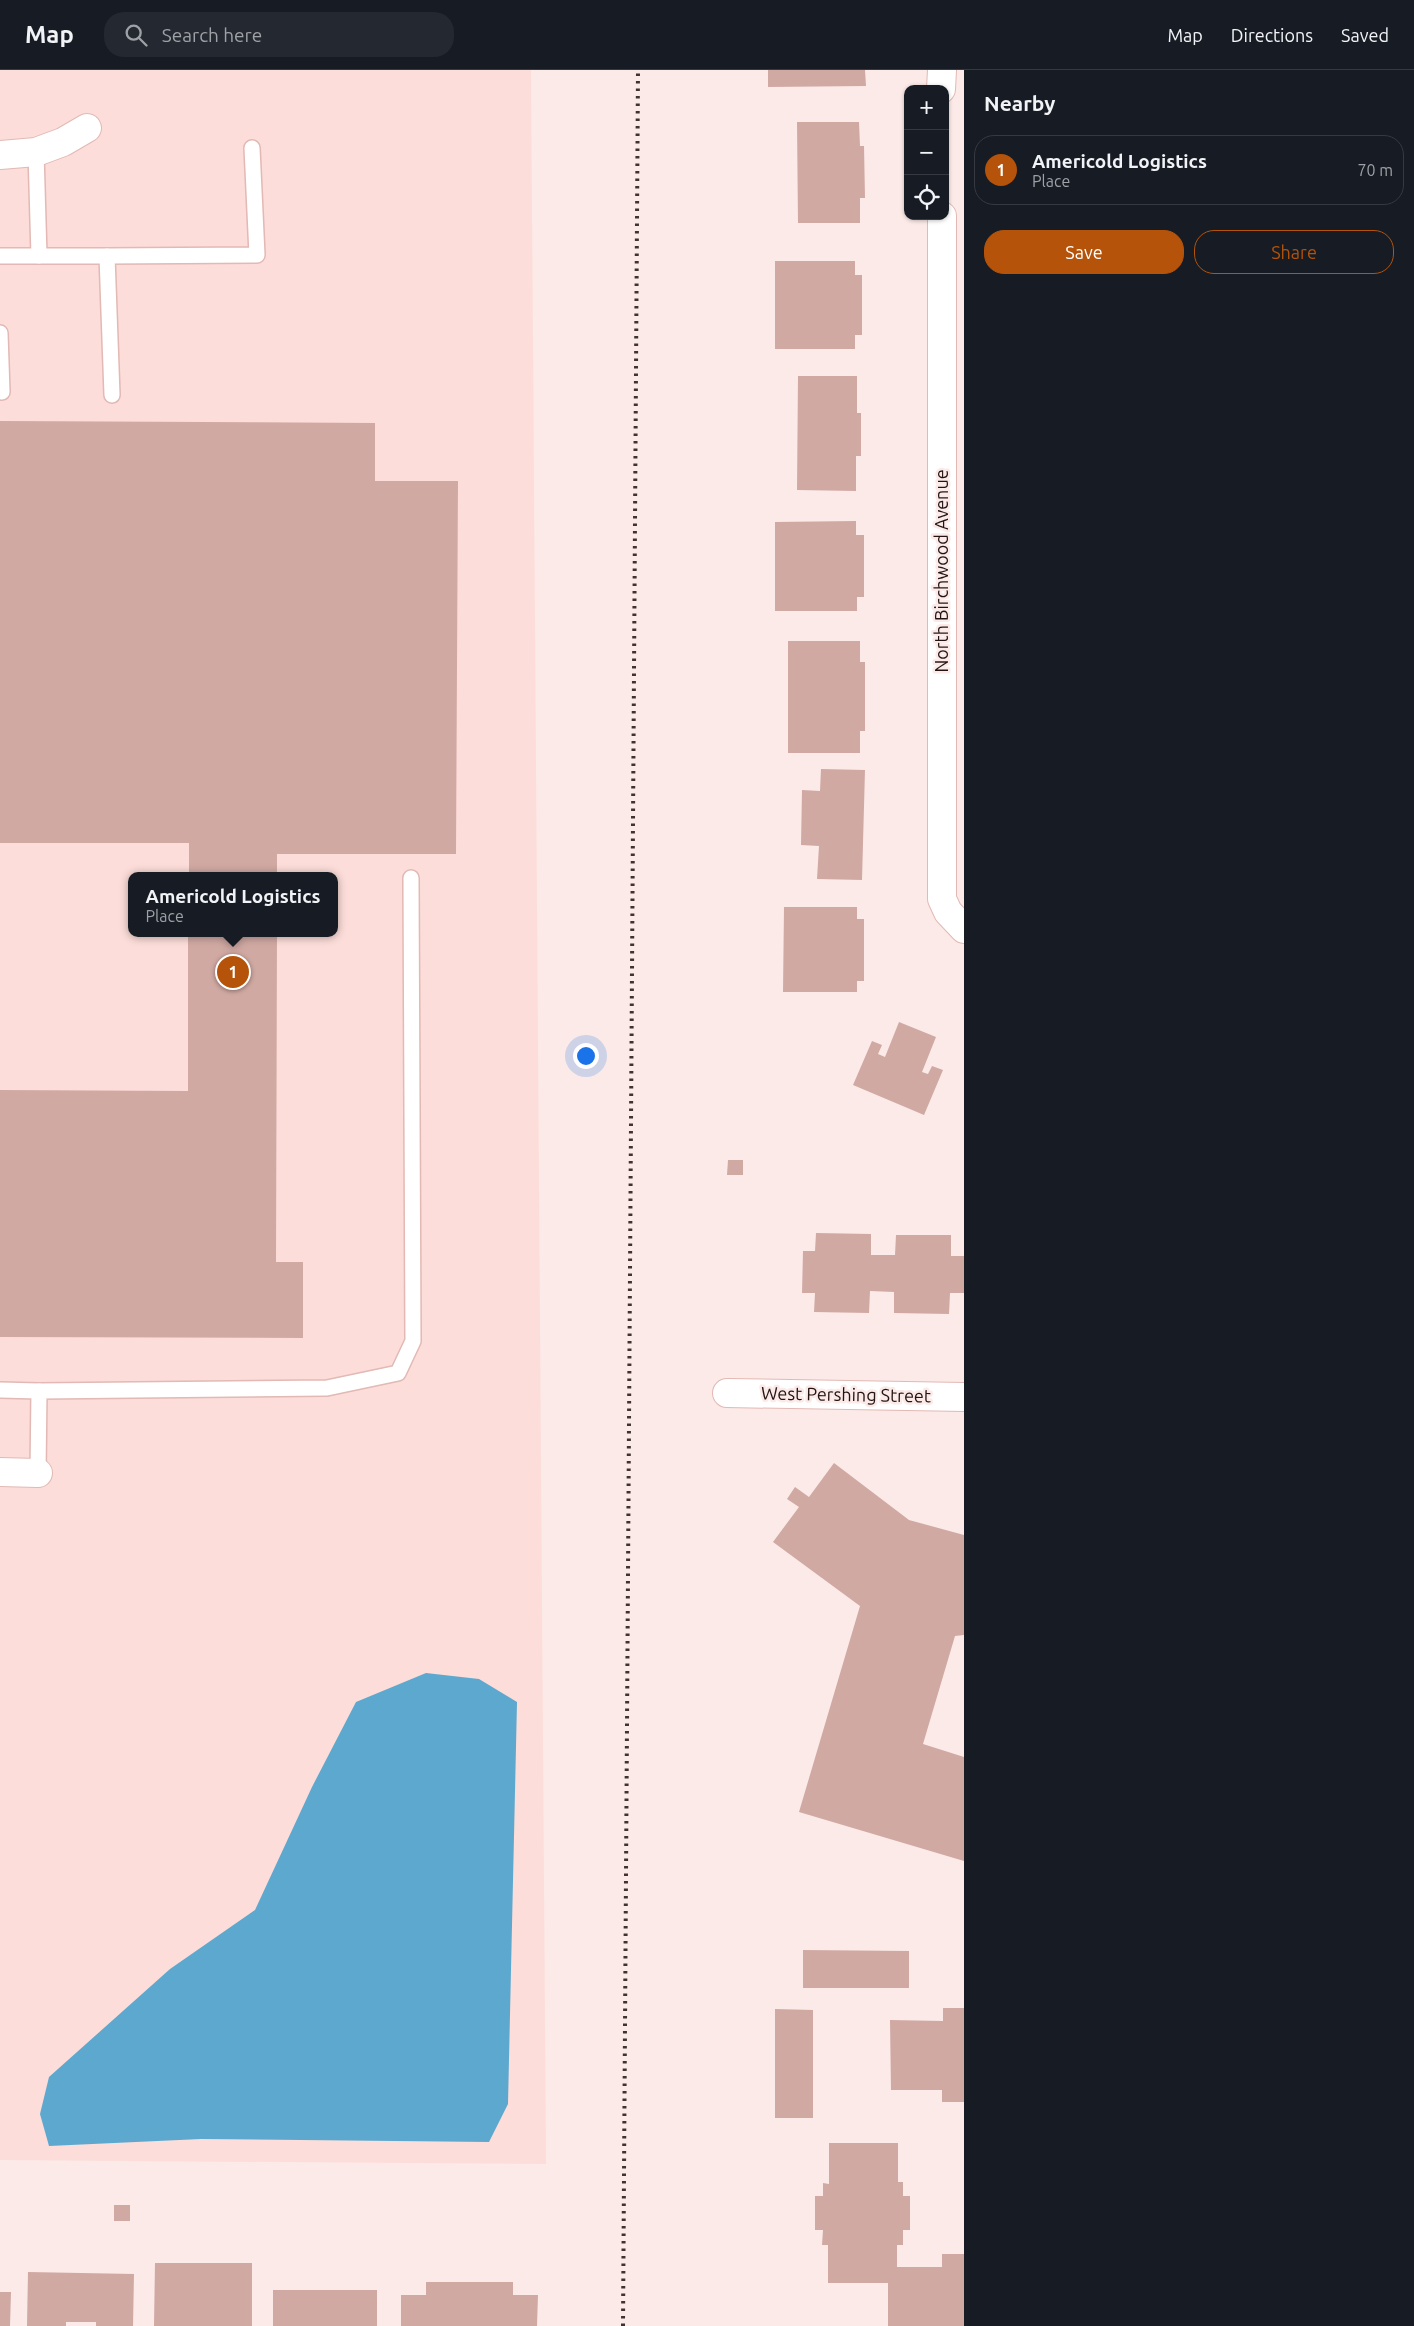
<!DOCTYPE html>
<html lang="en">
<head>
<meta charset="utf-8">
<style>
  body { margin:0; font-family:Ubuntu,sans-serif; background:#242831; color:#f1f3f6 }
  .controls { position:absolute; right:15px; top:15px; display:grid; overflow:hidden; border-radius:10px; box-shadow:0 1px 4px #0004 }
  .controls button { width:45px; height:45px; display:grid; place-items:center; padding:0; border:0; border-bottom:1px solid #363941; background:#171b24; color:#f1f3f6; font:25px sans-serif }
  .you { position:absolute; left:585px; top:985px; width:18px; height:18px; margin:-12px; border:4px solid #fff; border-radius:50%; background:#1a73e8; box-shadow:0 0 0 8px #1a73e833 }
  .badge { display:grid; place-items:center; width:32px; height:32px; border-radius:50%; background:#b45309; color:#fff; font-size:16px; font-weight:700 }
  .pin { position:absolute; translate:-50% -50%; border:2px solid #fff; box-shadow:0 1px 5px #0006 }
  .popup { position:absolute; left:128px; top:802px; width:210px; height:65px; box-sizing:border-box; display:grid; place-content:center; border-radius:10px; background:#171b24; filter:drop-shadow(0 1px 4px #0005); font-size:16px; white-space:nowrap; color:#9ea1a6 }
  .popup b { font-size:19px; color:#f1f3f6 }
  .popup::after { content:''; position:absolute; left:50%; top:100%; margin-left:-10px; border:10px solid transparent; border-top-color:#171b24 }
  .list { margin:0; padding:0; list-style:none }
  h2 { display:flex; justify-content:space-between; align-items:center; height:65px; margin:0; padding:0 20px; font-size:21px }
  h2 small { font-size:16px; font-weight:400; color:#9ea1a6 }
  .list li { display:grid; grid-template-columns:32px 1fr auto; gap:15px; align-items:center; box-sizing:border-box; height:70px; margin:0 10px 10px; padding:0 10px; border:1px solid #363941; border-radius:20px }
  .list b { display:block; font-size:19px; white-space:nowrap }
  .list p { margin:0; font-size:16px; white-space:nowrap; color:#9ea1a6 }
  .list em { font-size:16px; font-style:normal; color:#9ea1a6 }
  .actions { display:flex; gap:10px; padding:15px 20px }
  .actions a { flex:1; padding:11px 0; border:1px solid #b45309; border-radius:20px; text-align:center; font-size:18px; color:#b45309 }
  .actions .main { background:#b45309; color:#fff }
  .icon { flex:none; width:28px; height:28px; fill:none; stroke:currentColor; stroke-width:2; stroke-linecap:round; stroke-linejoin:round }
  .map { position:relative; flex:none; width:964px; height:2256px; overflow:hidden }
  header { display:flex; align-items:center; gap:30px; box-sizing:border-box; height:70px; padding:0 25px; background:#171b24; border-bottom:1px solid #363941 }
  header strong { font-size:24px }
  nav { display:flex; gap:28px; margin-inline-start:auto; font-size:18px }
  .search { width:350px; height:45px; background:#242831; display:flex; align-items:center; gap:12px; box-sizing:border-box; padding:0 18px; border-radius:20px; color:#9ea1a6; font-size:19px }
  main { display:flex }
  aside { flex:1; background:#171b24 }
  .map>svg:first-child { display:block }
</style>
</head>
<body>
<header>
<strong>Map</strong>
<div class="search"><svg class="icon" aria-label="search" viewBox="0 0 24 24"><circle cx="10" cy="10" r="6"/><path d="M15 15l6 6"/></svg>Search here</div>
<nav><a>Map</a><a>Directions</a><a>Saved</a></nav>
</header>
<main>
<div class="map">
<svg width="964" height="2256" viewBox="0 0 964 2256">
  <rect width="100%" height="100%" fill="#fbeae8"/>
  <path fill="#fcddd9" fill-rule="evenodd" d="M0 0H531L546 2094 0 2090ZM132 806H334V863H132Z"/>
  <polygon fill="#5da8ce" points="426,1603 479,1609 517,1632 508,2034 489,2072 201,2069 49,2076 40,2044 49,2007 170,1899 255,1840 312,1717 356,1632"/>
  <g fill="#d1a9a3">
    <polygon points="768,0 865,0 866,16 768,17"/>
    <polygon points="797,52 859,52 860,76 864,76 865,128 860,128 860,153 798,153"/>
    <polygon points="775,191 855,191 855,205 862,205 862,265 855,265 855,279 775,279"/>
    <polygon points="798,306 857,306 857,343 861,343 861,386 856,386 856,421 797,420"/>
    <polygon points="0,351 375,353 375,411 458,411 456,784 277,784 277,806 189,806 189,773 0,773"/>
    <polygon points="856,451 856,465 864,465 864,527 857,527 857,541 775,541 775,452"/>
    <polygon points="788,571 860,571 860,592 865,592 865,661 860,661 860,683 788,683"/>
    <polygon points="821,699 865,700 862,810 817,809 819,776 801,775 802,720 820,721"/>
    <polygon points="784,837 857,837 857,849 864,849 864,911 857,911 857,922 783,922"/>
    <polygon points="188,863 277,863 276,1192 303,1192 303,1268 0,1267 0,1020 188,1021"/>
    <polygon points="899,952 936,967 922,1002 928,1004 932,996 943,1000 924,1045 853,1015 872,971 882,975 878,984 885,987"/>
    <polygon points="728,1090 743,1090 743,1105 727,1105"/>
    <polygon points="816,1163 871,1164 871,1185 895,1185 896,1165 951,1165 951,1186 964,1186 964,1223 950,1223 949,1244 894,1243 894,1222 870,1221 869,1243 814,1242 815,1223 802,1223 803,1181 815,1181"/>
    <polygon points="834,1393 909,1450 964,1465 964,1565 955,1566 923,1674 964,1687 964,1791 799,1742 860,1536 773,1472 799,1437 787,1429 795,1417 809,1427"/>
    <polygon points="803,1880 909,1881 909,1918 803,1918"/>
    <polygon points="943,1938 964,1938 964,2032 942,2032 942,2020 891,2020 890,1950 943,1951"/>
    <polygon points="775,1939 813,1940 813,2048 775,2048"/>
    <polygon points="829,2073 898,2073 898,2112 903,2112 903,2126 910,2126 910,2160 903,2160 903,2175 897,2175 897,2197 942,2197 942,2184 964,2184 964,2256 888,2256 888,2213 828,2213 828,2175 822,2175 823,2160 815,2160 815,2126 823,2126 823,2113 829,2114"/>
    <rect x="114" y="2135" width="16" height="16"/>
    <polygon points="155,2193 252,2193 252,2256 154,2256"/>
    <polygon points="28,2202 134,2204 133,2256 96,2256 96,2252 66,2252 66,2256 27,2256"/>
    <polygon points="426,2212 513,2212 513,2225 538,2225 537,2256 401,2256 401,2225 426,2225"/>
    <rect x="273" y="2220" width="104" height="36"/>
    <polygon points="0,2222 11,2222 10,2256 0,2256"/>
  </g>
  <g fill="none" stroke-linecap="round" stroke-linejoin="round">
    <g stroke="#e2b9b4" stroke-width="18">
      <g id="service">
        <polyline points="0,186 39,186 36,82"/>
        <polyline points="39,186 107,186 112,325"/>
        <polyline points="107,186 257,185 252,78"/>
        <polyline points="0,263 2,322"/>
        <polyline points="0,1320 39,1321"/>
        <polyline points="38,1403 39,1321 327,1318 398,1303 413,1271 411,808"/>
      </g>
    </g>
    <g stroke="#e2b9b4" stroke-width="30">
      <g id="minor">
        <polyline points="941,19 942,0"/>
        <polyline points="0,85 36,82 63,72 87,58"/>
        <polyline points="942,146 942,829 948,842 964,859"/>
        <polyline points="727,1323 964,1327"/>
        <polyline points="0,1402 38,1403"/>
      </g>
    </g>
    <use href="#service" stroke="#fff" stroke-width="15"/>
    <use href="#minor" stroke="#fff" stroke-width="28"/>
    <polyline stroke="#403230" stroke-width="4" stroke-dasharray="2.5 5" stroke-linecap="butt" points="623,2256 638,0"/>
  </g>
  <g text-anchor="middle" stroke-width="5" stroke-linejoin="round" paint-order="stroke">
    <g font-size="18" fill="#221412" stroke="#fbeae8">
      <text transform="translate(942 501) rotate(-90)" y="6">North Birchwood Avenue</text>
      <text transform="translate(846 1325) rotate(1)" y="6">West Pershing Street</text>
    </g>
  </g>
</svg>
<div class="controls">
<button>+</button>
<button>−</button>
<button><svg class="icon" aria-label="locate" viewBox="0 0 24 24"><circle cx="12" cy="12" r="6"/><path d="M12 2v4M12 18v4M2 12h4M18 12h4"/></svg></button>
</div>
<div class="you"></div>
<div class="pin badge" style="left:233px;top:902px">1</div>
<div class="popup"><b>Americold Logistics</b>Place</div>
</div>
<aside>
<h2>Nearby<small></small></h2>
<ul class="list">
<li><span class="badge">1</span><div><b>Americold Logistics</b><p>Place</p></div><em>70 m</em></li>
</ul>
<div class="actions"><a class="main">Save</a><a>Share</a></div>
</aside>
</main>
</body>
</html>
